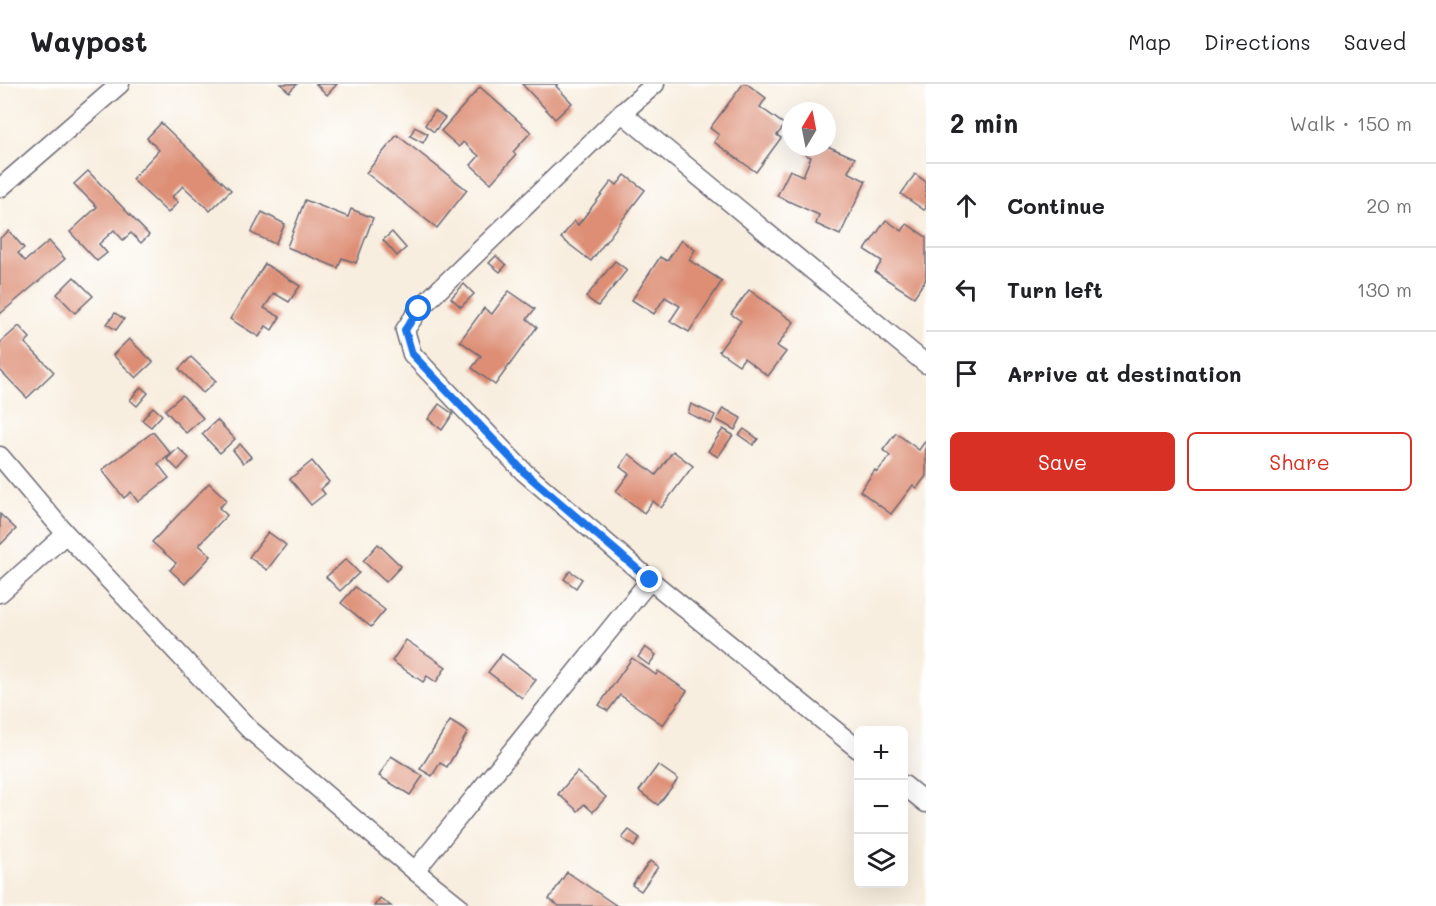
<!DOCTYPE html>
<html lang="en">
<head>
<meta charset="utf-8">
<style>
  body { margin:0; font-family:Mali,sans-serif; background:#f2f2f2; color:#202124 }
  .controls { position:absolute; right:18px; bottom:18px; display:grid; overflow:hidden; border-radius:9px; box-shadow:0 6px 24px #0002 }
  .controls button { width:54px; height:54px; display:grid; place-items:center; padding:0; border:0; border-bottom:2px solid #e0e0e0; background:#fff; color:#202124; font:30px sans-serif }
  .compass { position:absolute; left:782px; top:18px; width:54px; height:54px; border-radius:50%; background:#fff; box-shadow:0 6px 24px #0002; rotate:10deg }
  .stop { position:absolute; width:18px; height:18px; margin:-14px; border:4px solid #1a73e8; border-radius:50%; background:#fff }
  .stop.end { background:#1a73e8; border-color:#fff; box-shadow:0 2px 6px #0008 }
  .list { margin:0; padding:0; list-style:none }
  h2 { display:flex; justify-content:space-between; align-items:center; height:78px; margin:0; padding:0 24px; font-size:26px }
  h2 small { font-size:20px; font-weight:400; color:#757577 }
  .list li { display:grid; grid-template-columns:39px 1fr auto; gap:18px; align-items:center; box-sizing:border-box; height:84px; padding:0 24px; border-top:2px solid #e0e0e0 }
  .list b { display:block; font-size:22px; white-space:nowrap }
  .list em { font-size:20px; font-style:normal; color:#757577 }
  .actions { display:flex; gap:12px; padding:18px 24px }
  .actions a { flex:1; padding:14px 0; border:2px solid #d93025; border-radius:9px; text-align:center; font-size:21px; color:#d93025 }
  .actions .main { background:#d93025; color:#fff }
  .icon { flex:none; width:33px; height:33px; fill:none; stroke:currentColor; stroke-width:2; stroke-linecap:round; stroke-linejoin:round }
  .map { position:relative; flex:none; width:926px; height:822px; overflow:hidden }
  header { display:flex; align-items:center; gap:36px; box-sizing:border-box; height:84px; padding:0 30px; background:#fff; border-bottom:2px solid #e0e0e0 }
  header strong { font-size:28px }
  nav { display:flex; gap:33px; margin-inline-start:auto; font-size:21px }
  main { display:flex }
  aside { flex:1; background:#fff }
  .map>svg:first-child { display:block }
</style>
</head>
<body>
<header>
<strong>Waypost</strong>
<nav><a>Map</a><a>Directions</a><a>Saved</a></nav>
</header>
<main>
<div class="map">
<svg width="926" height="822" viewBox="0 0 926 822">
  <rect width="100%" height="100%" fill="#fff"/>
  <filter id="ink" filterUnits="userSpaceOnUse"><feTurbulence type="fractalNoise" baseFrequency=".0167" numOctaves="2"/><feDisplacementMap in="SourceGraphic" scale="12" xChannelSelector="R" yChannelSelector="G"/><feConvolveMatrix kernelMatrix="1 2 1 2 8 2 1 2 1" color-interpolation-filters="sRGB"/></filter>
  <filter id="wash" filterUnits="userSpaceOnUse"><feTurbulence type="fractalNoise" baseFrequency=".008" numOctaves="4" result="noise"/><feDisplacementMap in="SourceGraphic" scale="24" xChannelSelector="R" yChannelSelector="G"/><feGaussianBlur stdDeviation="1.35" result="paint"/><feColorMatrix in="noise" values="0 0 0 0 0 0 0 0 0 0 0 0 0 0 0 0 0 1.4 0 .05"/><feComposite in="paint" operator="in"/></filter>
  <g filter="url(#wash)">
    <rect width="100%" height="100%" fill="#f8eedf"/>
    <g id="blocks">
      <g fill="#dd8e75">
        <polygon points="281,0 297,0 289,8"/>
        <polygon points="316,0 337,0 327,11"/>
        <polygon points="522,0 558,0 556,2 572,19 555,35"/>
        <polygon points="743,0 747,0 766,14 760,23 785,41 777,51 781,54 756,88 714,58 719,51 710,44"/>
        <polygon points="480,3 531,48 513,68 516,71 491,99 471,81 479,72 463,58 459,63 441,47"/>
        <polygon points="435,27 445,34 434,48 425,41"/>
        <polygon points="161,39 231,106 210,127 183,102 172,113 178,118 168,129 132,95 159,66 147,54"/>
        <polygon points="415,43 428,50 423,59 410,52"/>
        <polygon points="397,51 467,106 437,144 366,89"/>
        <polygon points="827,62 855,74 848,88 866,97 840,151 816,140 819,131 777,112 790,86 803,92 811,73 806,71 809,63 827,63"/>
        <polygon points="88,87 149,151 141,159 131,149 123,156 114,146 99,160 107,169 97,177 70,148 97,123 74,100"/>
        <polygon points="915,90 926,98 926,124 924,126 901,110"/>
        <polygon points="625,91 645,106 591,177 561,154 574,137 578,141 612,97 617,101"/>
        <polygon points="305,116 348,133 351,125 373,134 356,179 342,174 338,184 287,163"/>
        <polygon points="262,128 285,140 275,160 251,149"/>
        <polygon points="886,136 902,147 907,140 926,153 926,195 914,213 875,188 882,177 865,166"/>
        <polygon points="9,147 24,164 18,169 25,177 49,157 65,175 0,230 0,154"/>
        <polygon points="392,148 406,164 397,172 383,156"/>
        <polygon points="681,156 695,166 689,176 722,197 689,248 670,237 680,222 665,213 654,230 632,216 660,173 667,177"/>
        <polygon points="496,172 506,181 500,188 489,179"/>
        <polygon points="615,177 627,186 598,222 586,213"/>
        <polygon points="265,180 300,202 289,218 274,209 264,224 280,233 272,246 266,242 259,253 230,235"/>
        <polygon points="74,193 93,212 75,229 57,210"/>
        <polygon points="464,200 474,210 461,223 451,214"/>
        <polygon points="749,206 794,238 777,262 786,268 768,292 744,274 739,281 719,267 741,237 731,230"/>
        <polygon points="509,207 535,225 527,235 537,243 495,301 472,284 481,272 460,257 484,224 492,230"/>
        <polygon points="115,229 124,235 116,246 107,240"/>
        <polygon points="19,242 30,254 25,259 54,288 27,314 0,286 0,259"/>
        <polygon points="129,255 153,278 136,294 113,271"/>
        <polygon points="191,273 216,297 203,309 179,285"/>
        <polygon points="141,303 148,309 137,322 130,316"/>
        <polygon points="182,311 203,334 186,349 165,326"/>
        <polygon points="439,320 453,330 442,346 428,335"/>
        <polygon points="691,320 715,331 711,340 688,329"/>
        <polygon points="153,323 162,331 151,343 142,336"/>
        <polygon points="723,324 741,334 735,346 717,336"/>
        <polygon points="217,336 235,355 220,369 202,350"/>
        <polygon points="723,345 733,351 718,373 708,367"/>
        <polygon points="744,345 758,355 753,361 739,351"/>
        <polygon points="153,348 171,370 158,380 169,394 138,418 131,408 124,414 102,386"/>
        <polygon points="896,349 919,366 926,356 926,392 917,404 913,401 891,430 860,407 875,386 877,388 890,372 883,366"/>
        <polygon points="240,360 251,373 243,379 233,366"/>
        <polygon points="178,364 189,374 178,386 167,375"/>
        <polygon points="673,367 693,382 661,424 653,417 644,429 616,407 629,390 620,383 629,370 656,391"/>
        <polygon points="312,377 329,398 321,405 325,410 311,421 290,395"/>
        <polygon points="209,399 227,416 219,424 227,431 199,461 211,472 185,500 170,486 176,479 152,458"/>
        <polygon points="0,430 16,445 0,461"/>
        <polygon points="268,448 286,461 267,486 249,473"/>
        <polygon points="378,460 401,482 386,498 363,477"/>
        <polygon points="346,475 359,489 340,507 326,493"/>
        <polygon points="570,487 582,495 576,504 564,495"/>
        <polygon points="355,503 385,526 371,543 341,519"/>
        <polygon points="406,556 446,583 436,598 427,592 423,598 392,577"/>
        <polygon points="645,563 656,571 649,581 638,573"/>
        <polygon points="502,570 536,596 522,614 488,588"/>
        <polygon points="632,574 656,591 658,587 687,607 663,641 620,611 608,627 599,621"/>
        <polygon points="450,637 468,648 447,683 440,679 432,692 420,685"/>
        <polygon points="391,672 423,692 410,711 379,692"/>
        <polygon points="658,681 678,695 658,721 639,707"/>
        <polygon points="577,688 606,713 593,728 584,720 578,727 558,710"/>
        <polygon points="629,746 640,754 634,763 622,754"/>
        <polygon points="650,777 658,783 641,807 632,801"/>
        <polygon points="567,788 617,822 559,822 549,815"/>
        <polygon points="380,814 391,822 374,822"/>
      </g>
    </g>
  </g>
  <g filter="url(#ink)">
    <use href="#blocks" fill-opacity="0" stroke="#6d6974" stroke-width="1.5"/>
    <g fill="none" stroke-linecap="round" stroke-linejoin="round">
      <g stroke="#6d6974" stroke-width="21">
        <g id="street">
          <polyline points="655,0 622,29 419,225 405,246 412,270 524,388 650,496 858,665"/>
          <polyline points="622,29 926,280"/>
          <polyline points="0,104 120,0"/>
          <polyline points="0,372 66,450 249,645 415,787 459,822"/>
          <polyline points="0,509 66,450"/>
          <polyline points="904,701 926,719"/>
          <polyline points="415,787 650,496"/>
        </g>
      </g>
      <use href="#street" stroke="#fff" stroke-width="18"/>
    </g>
  </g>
  <g fill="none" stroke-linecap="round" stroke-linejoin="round" filter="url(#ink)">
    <polyline stroke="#1a73e8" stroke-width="8" points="419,225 405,246 412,270 524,388 650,496"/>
  </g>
</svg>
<div class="controls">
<button>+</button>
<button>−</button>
<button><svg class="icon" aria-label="layers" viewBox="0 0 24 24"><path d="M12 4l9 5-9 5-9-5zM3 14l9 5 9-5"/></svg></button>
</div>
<svg class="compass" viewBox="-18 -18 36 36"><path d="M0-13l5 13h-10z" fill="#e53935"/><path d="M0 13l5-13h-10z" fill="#757577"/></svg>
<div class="stop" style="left:419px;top:225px"></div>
<div class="stop end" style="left:650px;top:496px"></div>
</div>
<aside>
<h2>2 min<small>Walk · 150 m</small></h2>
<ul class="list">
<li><svg class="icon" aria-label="ahead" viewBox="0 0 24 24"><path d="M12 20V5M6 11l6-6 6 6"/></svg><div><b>Continue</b></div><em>20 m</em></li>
<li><svg class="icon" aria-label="left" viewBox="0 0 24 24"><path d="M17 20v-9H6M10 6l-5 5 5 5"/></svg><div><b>Turn left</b></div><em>130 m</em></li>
<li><svg class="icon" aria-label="arrive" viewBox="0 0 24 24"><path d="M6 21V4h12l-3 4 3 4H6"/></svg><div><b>Arrive at destination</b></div></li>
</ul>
<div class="actions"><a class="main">Save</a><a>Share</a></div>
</aside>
</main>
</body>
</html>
